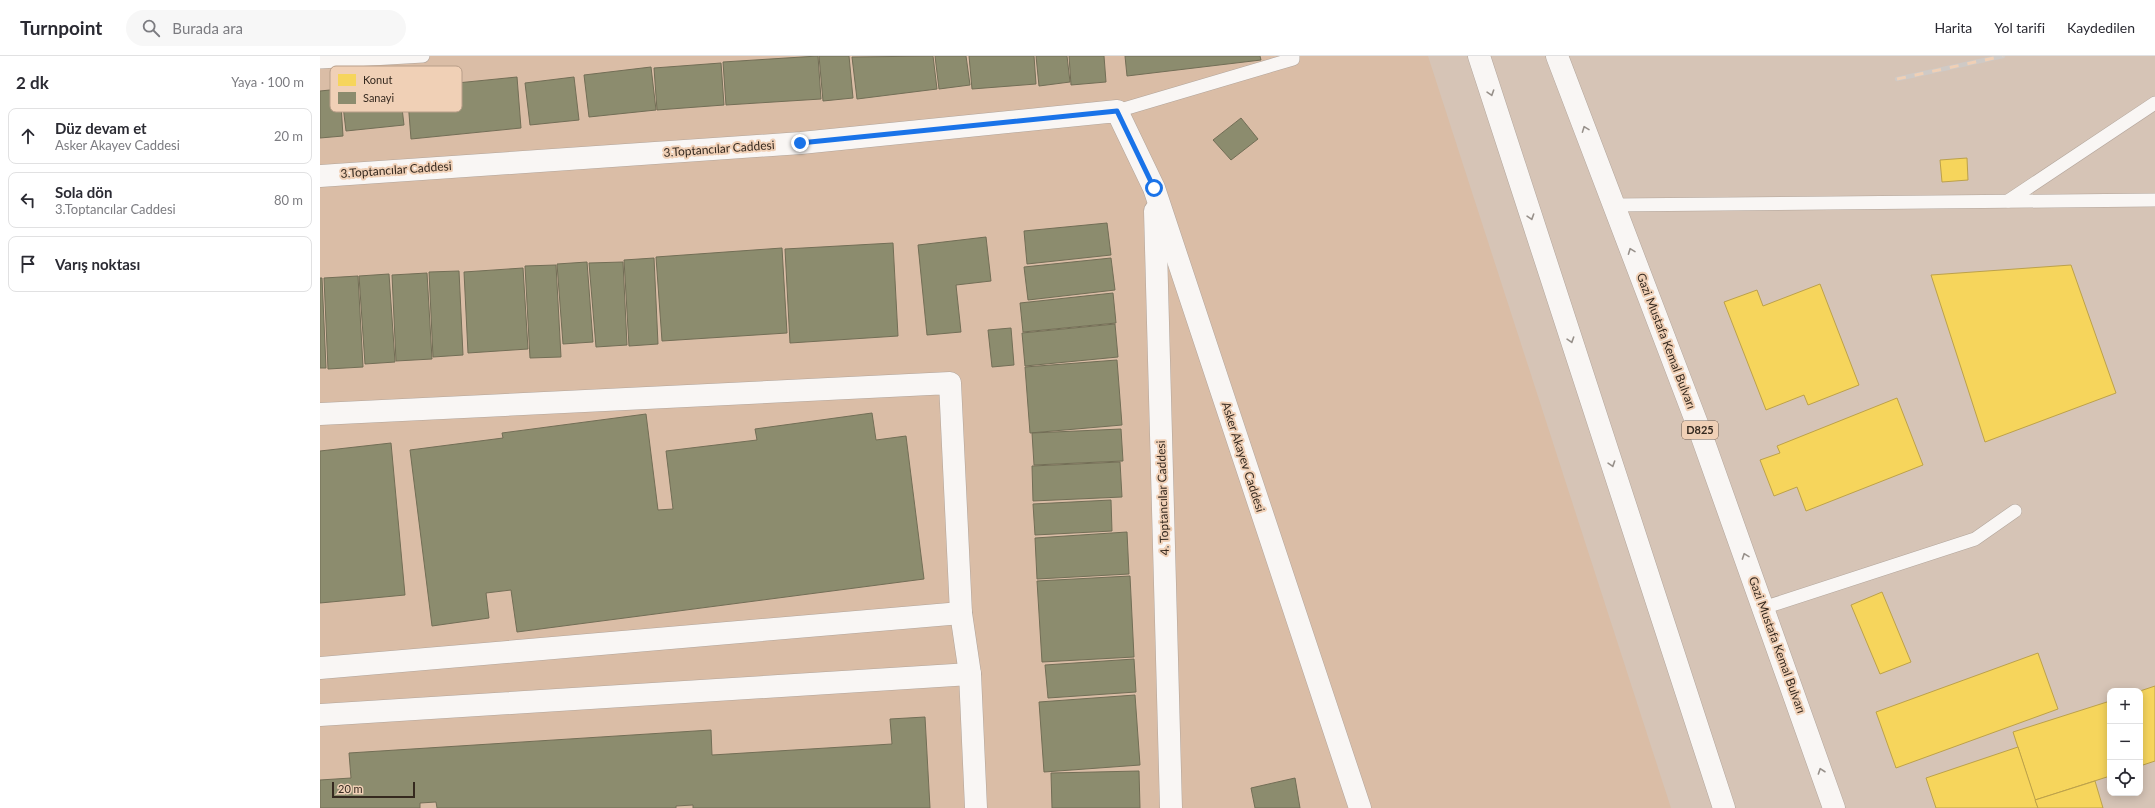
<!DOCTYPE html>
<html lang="tr">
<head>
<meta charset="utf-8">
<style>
  body { margin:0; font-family:Lato,sans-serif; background:#f7f7f7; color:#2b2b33 }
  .controls { position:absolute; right:12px; bottom:12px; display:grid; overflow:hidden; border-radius:8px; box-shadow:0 2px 10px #0003 }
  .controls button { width:36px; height:36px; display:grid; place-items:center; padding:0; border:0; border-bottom:1px solid #e1e1e2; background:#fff; color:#2b2b33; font:20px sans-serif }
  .scale { position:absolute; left:12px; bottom:10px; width:83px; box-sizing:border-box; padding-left:4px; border:2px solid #35291f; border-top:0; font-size:11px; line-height:14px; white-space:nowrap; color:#35291f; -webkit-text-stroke:3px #f0d0b6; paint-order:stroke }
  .stop { position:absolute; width:12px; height:12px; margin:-9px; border:3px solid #1a73e8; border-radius:50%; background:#fff }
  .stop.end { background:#1a73e8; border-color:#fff; box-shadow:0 1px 4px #0008 }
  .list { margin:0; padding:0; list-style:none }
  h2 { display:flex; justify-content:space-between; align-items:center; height:52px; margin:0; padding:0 16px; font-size:17px }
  h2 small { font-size:13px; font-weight:400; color:#7c7c81 }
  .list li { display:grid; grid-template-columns:26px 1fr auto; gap:12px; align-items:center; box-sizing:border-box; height:56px; margin:0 8px 8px; padding:0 8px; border:1px solid #e1e1e2; border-radius:8px }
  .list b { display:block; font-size:15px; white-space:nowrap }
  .list p { margin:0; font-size:13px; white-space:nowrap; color:#7c7c81 }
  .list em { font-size:13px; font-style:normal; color:#7c7c81 }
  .icon { flex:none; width:22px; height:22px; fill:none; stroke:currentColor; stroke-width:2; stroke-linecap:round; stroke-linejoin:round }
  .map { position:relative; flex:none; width:1835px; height:752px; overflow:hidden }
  header { display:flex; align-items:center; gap:24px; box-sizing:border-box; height:56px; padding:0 20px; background:#fff; border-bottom:1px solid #e1e1e2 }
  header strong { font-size:19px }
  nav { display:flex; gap:22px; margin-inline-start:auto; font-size:14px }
  .search { width:280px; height:36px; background:#f7f7f7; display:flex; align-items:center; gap:10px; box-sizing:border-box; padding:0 14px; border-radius:22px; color:#7c7c81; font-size:15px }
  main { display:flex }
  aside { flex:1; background:#fff }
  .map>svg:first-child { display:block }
</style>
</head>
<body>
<header>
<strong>Turnpoint</strong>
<div class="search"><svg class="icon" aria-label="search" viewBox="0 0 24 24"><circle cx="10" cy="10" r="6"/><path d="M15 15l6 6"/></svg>Burada ara</div>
<nav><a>Harita</a><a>Yol tarifi</a><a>Kaydedilen</a></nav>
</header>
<main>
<aside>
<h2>2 dk<small>Yaya · 100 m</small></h2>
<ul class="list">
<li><svg class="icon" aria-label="ahead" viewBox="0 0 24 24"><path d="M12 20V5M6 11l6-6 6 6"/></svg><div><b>Düz devam et</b><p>Asker Akayev Caddesi</p></div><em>20 m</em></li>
<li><svg class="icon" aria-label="left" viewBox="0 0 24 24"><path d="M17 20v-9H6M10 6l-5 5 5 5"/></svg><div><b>Sola dön</b><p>3.Toptancılar Caddesi</p></div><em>80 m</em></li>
<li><svg class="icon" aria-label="arrive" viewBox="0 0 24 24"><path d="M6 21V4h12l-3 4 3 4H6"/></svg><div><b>Varış noktası</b></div></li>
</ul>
</aside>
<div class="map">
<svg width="1835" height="752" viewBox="0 0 1835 752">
  <rect width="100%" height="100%" fill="#d6c4b6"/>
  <polygon fill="#dabda6" points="0,0 1108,0 1351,752 0,752"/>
  <g fill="#f6d55c" stroke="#bca14a">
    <polygon points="1647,102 1648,124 1622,126 1620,104"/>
    <polygon points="1751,209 1796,337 1665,386 1611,219"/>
    <polygon points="1500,228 1539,329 1488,349 1484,339 1446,354 1404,246 1437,234 1443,250"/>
    <polygon points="1577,342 1603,409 1486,455 1477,431 1454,440 1440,404 1460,397 1457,390"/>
    <polygon points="1562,536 1591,606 1560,618 1531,549"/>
    <polygon points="1718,597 1738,653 1576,712 1556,656"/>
    <polygon points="1835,630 1835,705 1820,710 1820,635"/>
    <polygon points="1790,645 1790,720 1715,744 1693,676"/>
    <polygon points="1698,691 1718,752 1616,752 1606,722"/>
    <polygon points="1775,725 1783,752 1718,752 1715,744"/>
  </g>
  <g fill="#8c8c6e" stroke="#726e56">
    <polygon points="498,0 501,43 406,49 403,6"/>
    <polygon points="499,0 529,0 533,42 503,45"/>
    <polygon points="613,0 617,33 537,43 532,1"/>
    <polygon points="615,0 646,0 650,29 619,33"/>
    <polygon points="649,0 714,0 716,28 652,33"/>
    <polygon points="716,0 747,0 750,26 719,30"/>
    <polygon points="749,0 784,0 786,26 751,29"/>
    <polygon points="805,0 940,0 941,4 807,20"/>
    <polygon points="401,7 404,49 337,54 334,12"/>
    <polygon points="331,11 336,54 269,61 264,19"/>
    <polygon points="197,21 201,72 91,83 87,32"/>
    <polygon points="254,21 259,64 210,69 205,27"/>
    <polygon points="79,26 84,69 26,75 21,33"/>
    <polygon points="20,33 23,80 0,82 0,35"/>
    <polygon points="921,62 938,83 911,104 893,84"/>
    <polygon points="787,167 791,199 707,208 704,175"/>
    <polygon points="666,181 671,225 636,229 641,276 607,279 598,189"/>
    <polygon points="573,187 578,280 470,287 465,193"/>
    <polygon points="462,192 467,277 342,285 336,201"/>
    <polygon points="334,202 338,288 309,290 304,204"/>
    <polygon points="791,202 795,234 708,244 704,211"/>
    <polygon points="267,206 273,286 243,288 237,208"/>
    <polygon points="303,206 307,289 276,291 269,207"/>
    <polygon points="236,209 241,301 210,302 205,210"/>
    <polygon points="203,212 208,293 148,297 144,216"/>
    <polygon points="139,215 143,299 113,301 109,216"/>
    <polygon points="107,217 112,303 76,305 72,219"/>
    <polygon points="69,218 75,306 45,308 39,220"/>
    <polygon points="38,220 43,311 8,313 4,222"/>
    <polygon points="0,222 2,222 6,312 0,312"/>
    <polygon points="793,237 796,267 703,276 700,247"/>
    <polygon points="795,268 798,301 705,310 702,277"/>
    <polygon points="691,272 694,309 672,311 668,274"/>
    <polygon points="797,304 802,369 710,377 705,311"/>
    <polygon points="552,357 556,384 586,380 604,523 197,576 191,534 166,537 169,562 112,570 90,394 183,382 182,377 326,358 338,454 353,453 346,395 437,384 435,373"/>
    <polygon points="801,373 803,405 714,409 712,377"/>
    <polygon points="71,387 85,539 0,547 0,395"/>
    <polygon points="800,406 802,441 713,445 712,410"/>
    <polygon points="791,444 792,475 715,479 713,448"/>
    <polygon points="807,476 809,518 717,523 715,482"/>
    <polygon points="810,520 814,601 722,606 717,525"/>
    <polygon points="814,603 816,636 728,642 725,609"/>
    <polygon points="815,639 820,709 724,716 719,646"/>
    <polygon points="605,661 610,752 373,752 373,749 356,750 356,752 117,752 116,746 100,747 100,752 0,752 0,724 31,722 29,697 391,674 392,699 572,688 570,663"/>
    <polygon points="819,715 820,752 732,752 731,717"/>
    <polygon points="975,722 980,752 935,752 931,732"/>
  </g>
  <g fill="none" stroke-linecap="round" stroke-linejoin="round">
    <g stroke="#b1a49a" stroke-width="14">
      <g id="service">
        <polyline points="0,6 103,0"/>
        <polyline points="797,55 973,3 973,0"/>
        <polyline points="1688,145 1835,47"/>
        <polyline points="1294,149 1835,144"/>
        <polyline points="1443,552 1655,483 1695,455"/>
      </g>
    </g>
    <g stroke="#b1a49a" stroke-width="23">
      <g id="minor">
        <polyline points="0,120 481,87 797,55 834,132 1040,752"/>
        <polyline points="835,155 851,752"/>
        <polyline points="0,358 630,327 641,557 650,618 656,752"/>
        <polyline points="0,612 641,557"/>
        <polyline points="0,659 650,618"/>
      </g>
    </g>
    <g stroke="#b1a49a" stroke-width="23">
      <g id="trunk">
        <polyline points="1159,0 1404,752"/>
        <polyline points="1237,0 1381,378 1514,752"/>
      </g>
    </g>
    <use href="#service" stroke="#f9f6f4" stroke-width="13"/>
    <use href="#minor" stroke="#f9f6f4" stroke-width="22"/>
    <use href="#trunk" stroke="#f9f6f4" stroke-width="22"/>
    <g stroke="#cfcac6" stroke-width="4.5">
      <polyline id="rail" points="1577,23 1683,0"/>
    </g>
    <use href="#rail" stroke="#f0d0b6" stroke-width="3" stroke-dasharray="9" stroke-linecap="butt"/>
  </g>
  <defs><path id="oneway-chevron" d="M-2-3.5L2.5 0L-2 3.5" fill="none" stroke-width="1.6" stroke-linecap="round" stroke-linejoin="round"/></defs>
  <g stroke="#97908a">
    <use href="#oneway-chevron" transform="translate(1171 37) rotate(72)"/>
    <use href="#oneway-chevron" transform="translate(1265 73) rotate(-111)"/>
    <use href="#oneway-chevron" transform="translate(1211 161) rotate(72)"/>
    <use href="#oneway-chevron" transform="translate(1311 195) rotate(-111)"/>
    <use href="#oneway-chevron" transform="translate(1251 284) rotate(72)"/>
    <use href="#oneway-chevron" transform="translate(1292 408) rotate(72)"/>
    <use href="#oneway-chevron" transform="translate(1425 500) rotate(-110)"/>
    <use href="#oneway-chevron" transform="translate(1501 715) rotate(-109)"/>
  </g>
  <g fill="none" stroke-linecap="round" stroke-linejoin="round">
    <polyline stroke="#1a73e8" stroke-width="5" points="480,87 797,55 834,132"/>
  </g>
  <g text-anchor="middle" stroke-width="4" stroke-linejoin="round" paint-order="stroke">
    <rect fill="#f0d0b6" stroke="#6d5b4c" stroke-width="1" x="1362" y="365" width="36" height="18" rx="3"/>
    <g font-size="11" font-weight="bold" fill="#35291f">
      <text x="1380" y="378">D825</text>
    </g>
    <g font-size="12" fill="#35291f" stroke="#f0d0b6">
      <text transform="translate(399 93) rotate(-4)" y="4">3.Toptancılar Caddesi</text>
      <text transform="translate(76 114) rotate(-4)" y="4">3.Toptancılar Caddesi</text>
      <text transform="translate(1346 285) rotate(69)" y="4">Gazi Mustafa Kemal Bulvarı</text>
      <text transform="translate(923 401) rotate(72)" y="4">Asker Akayev Caddesi</text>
      <text transform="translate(843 442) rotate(-92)" y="4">4. Toptancılar Caddesi</text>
      <text transform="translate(1457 589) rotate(70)" y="4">Gazi Mustafa Kemal Bulvarı</text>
    </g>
  </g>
  <rect x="10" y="10" width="132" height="46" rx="6" fill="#f0d0b6" stroke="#b89e89" stroke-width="1"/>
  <rect x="18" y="18" width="18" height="12" fill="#f6d55c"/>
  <rect x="18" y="36" width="18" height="12" fill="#8c8c6e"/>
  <g font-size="11" fill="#35291f">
    <text x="43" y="28">Konut</text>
    <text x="43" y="46">Sanayi</text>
  </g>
</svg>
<div class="controls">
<button>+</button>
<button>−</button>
<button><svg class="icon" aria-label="locate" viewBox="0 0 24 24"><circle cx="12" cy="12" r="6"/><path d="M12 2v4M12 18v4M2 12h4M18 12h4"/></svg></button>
</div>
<div class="scale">20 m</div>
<div class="stop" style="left:834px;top:132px"></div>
<div class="stop end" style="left:480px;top:87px"></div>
</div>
</main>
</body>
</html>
